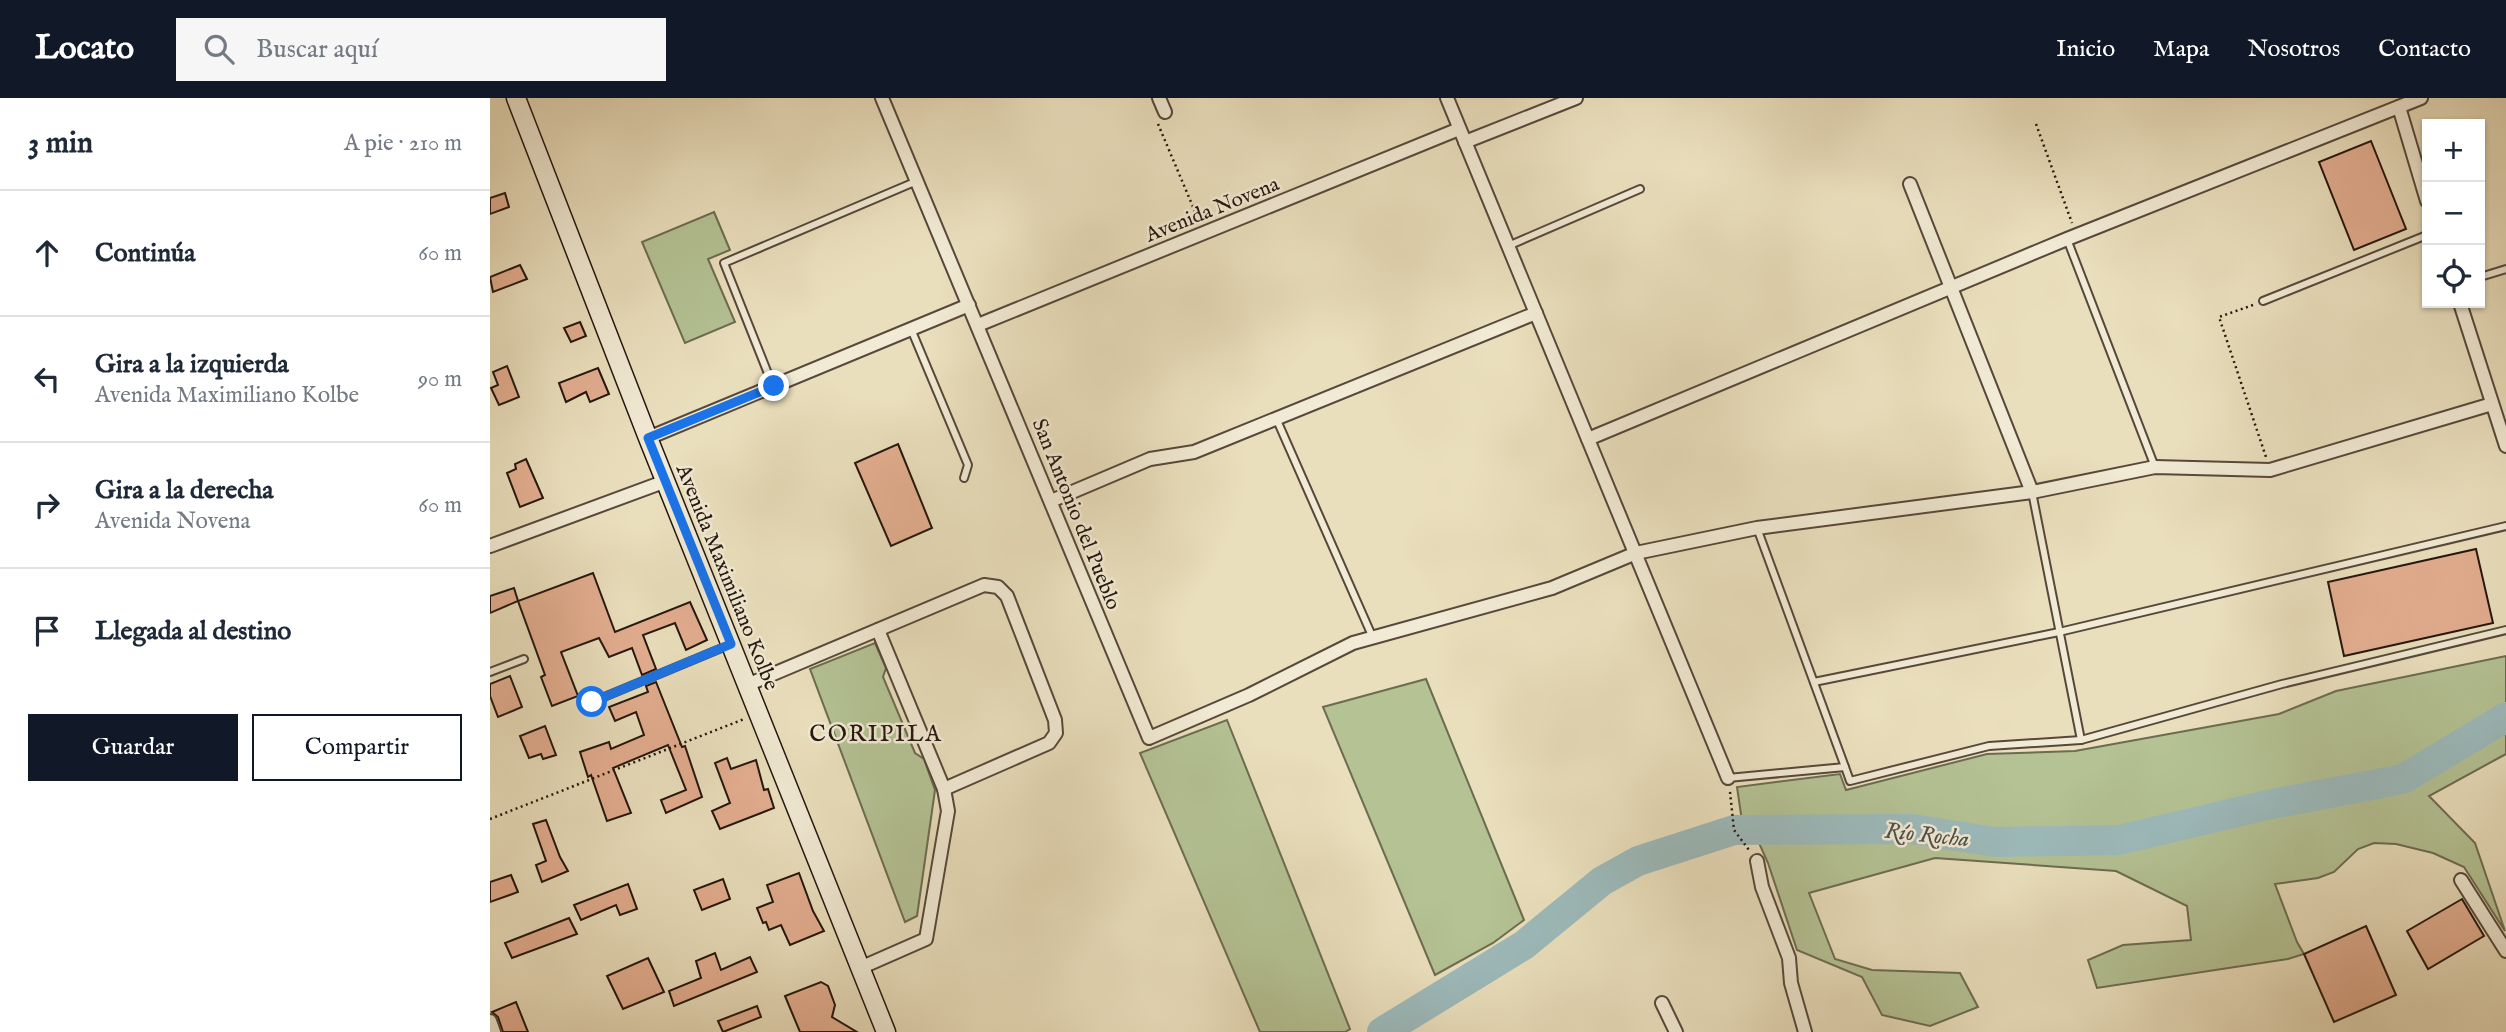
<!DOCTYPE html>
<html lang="es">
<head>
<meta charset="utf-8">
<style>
  body { margin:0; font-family:"IM FELL English",serif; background:#f6f6f7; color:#1f2937 }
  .controls { position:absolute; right:21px; top:21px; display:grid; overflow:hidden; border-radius:0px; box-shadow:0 2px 5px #0004 }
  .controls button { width:63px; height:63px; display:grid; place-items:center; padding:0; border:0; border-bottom:2px solid #e0e1e3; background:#fff; color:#1f2937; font:35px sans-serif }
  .stop { position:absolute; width:21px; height:21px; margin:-16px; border:5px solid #1a73e8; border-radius:50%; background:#fff }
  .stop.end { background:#1a73e8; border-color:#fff; box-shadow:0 2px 7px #0008 }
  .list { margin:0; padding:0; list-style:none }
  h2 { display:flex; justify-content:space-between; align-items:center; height:91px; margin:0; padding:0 28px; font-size:30px }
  h2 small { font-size:23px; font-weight:400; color:#747a83 }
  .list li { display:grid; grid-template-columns:46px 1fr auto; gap:21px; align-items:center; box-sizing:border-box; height:126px; padding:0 28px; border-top:2px solid #e0e1e3 }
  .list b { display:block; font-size:26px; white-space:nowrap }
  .list p { margin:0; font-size:23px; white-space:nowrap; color:#747a83 }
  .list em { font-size:23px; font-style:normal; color:#747a83 }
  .actions { display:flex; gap:14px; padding:21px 28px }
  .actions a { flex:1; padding:16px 0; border:2px solid #111827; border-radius:0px; text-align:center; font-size:24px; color:#111827 }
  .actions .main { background:#111827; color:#fff }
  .icon { flex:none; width:38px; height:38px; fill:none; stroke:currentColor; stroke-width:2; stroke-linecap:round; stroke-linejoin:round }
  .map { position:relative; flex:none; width:2016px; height:934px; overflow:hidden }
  header { display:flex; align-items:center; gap:42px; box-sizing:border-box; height:98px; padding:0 35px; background:#111827; color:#fff }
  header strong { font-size:33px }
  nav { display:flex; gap:38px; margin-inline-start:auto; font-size:24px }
  .search { width:490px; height:63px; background:#f6f6f7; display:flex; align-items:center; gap:18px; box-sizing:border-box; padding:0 24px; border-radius:0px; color:#747a83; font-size:26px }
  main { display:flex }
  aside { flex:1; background:#fff }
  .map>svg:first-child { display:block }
</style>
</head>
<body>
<header>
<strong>Locato</strong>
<div class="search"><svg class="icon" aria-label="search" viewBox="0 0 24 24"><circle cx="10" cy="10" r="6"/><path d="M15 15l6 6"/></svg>Buscar aquí</div>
<nav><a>Inicio</a><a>Mapa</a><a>Nosotros</a><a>Contacto</a></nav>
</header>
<main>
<aside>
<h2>3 min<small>A pie · 210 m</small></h2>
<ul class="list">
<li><svg class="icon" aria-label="ahead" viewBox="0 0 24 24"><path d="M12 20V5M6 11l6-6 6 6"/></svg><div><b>Continúa</b></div><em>60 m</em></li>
<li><svg class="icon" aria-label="left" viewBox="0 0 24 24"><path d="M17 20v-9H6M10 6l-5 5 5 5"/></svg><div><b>Gira a la izquierda</b><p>Avenida Maximiliano Kolbe</p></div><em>90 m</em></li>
<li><svg class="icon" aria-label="right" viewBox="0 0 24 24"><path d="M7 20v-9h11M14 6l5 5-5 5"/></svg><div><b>Gira a la derecha</b><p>Avenida Novena</p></div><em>60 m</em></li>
<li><svg class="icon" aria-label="arrive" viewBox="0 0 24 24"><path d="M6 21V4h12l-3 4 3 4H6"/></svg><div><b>Llegada al destino</b></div></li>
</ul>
<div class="actions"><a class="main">Guardar</a><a>Compartir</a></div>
</aside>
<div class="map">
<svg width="2016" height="934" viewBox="0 0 2016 934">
  <rect width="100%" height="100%" fill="#eadfbd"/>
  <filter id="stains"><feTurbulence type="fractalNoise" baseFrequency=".00286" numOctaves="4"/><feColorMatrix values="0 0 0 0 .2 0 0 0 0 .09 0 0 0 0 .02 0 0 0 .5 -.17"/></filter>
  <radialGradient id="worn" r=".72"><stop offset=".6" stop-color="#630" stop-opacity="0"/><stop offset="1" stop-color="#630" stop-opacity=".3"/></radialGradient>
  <g fill="#b4c294" stroke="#6c6c51" stroke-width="2">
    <polygon points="224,114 240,152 218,161 245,224 195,245 152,144"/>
    <polygon points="385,545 396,570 393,579 425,655 434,661 445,692 427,818 415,824 320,571"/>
    <polygon points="2016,558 2016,611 1907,675 1631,732 1509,738 1432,722 1252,723 1247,689 1350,676 1356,692 1497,656 1585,653 1789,616 1846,593"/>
    <polygon points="936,581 1034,822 1003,845 945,877 833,609"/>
    <polygon points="737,622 860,931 855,934 770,934 650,655"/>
    <polygon points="2016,632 2016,656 1939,698 1985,745 2015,833 1974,769 1943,755 1906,746 1884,745 1868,751 1844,774 1828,780 1785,786 1807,844 1814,856 1798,861 1607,890 1598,862 1633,847 1701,842 1697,808 1626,773 1445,760 1319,795 1345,861 1382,872 1470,875 1488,909 1440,928 1392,917 1372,879 1307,852 1278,765 1269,745 1361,743 1443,744 1497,755 1627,753 1773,719 1919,689"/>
  </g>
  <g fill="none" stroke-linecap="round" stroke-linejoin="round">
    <polyline stroke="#9cbabb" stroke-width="30" points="892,934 1034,847 1112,783 1148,763 1244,732 1422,731 1505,744 1629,742 1777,707 1913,681 2016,619"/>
  </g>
  <g fill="#e3ae90" stroke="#24160e" stroke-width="2">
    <polygon points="1881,43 1916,131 1864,152 1829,64"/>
    <polygon points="15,95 19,109 0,116 0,100"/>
    <polygon points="30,167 37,181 3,194 0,179"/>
    <polygon points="90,224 96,238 81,244 74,230"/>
    <polygon points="17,268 29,299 9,307 1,290 8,287 3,274"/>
    <polygon points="108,270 119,296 100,304 96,294 76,304 69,285"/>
    <polygon points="408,346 442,430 401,448 365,365"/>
    <polygon points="36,361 53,400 30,409 17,375 26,371 25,366"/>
    <polygon points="1986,451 2003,525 1854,558 1838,484"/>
    <polygon points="103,475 125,534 200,504 217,542 196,552 185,525 153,537 166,571 152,577 142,550 119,559 109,540 71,554 88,598 62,608 51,579 55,577 28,503"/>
    <polygon points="24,490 28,503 0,515 0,498"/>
    <polygon points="20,578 32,609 8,619 0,598 0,586"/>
    <polygon points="166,584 192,649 195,648 212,699 176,715 171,702 196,692 178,647 123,670 141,715 117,723 101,677 98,679 90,654 119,644 121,651 154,637 146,614 125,623 119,609 158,594 156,588"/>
    <polygon points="55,628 66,657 53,661 51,656 39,660 30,638"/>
    <polygon points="237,660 241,671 266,662 274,692 278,691 284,710 230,731 222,713 240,705 225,665"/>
    <polygon points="56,722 70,759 78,773 52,784 46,767 56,763 43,726"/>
    <polygon points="309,775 323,813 334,833 300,847 291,827 279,832 276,824 273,825 267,810 283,804 277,787"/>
    <polygon points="21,777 28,794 0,804 0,784"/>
    <polygon points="233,781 240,801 212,812 204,792"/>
    <polygon points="138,786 147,811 130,817 126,807 91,822 84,807"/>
    <polygon points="1972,801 1994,838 1938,871 1917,833"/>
    <polygon points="79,820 87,836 22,860 15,845"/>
    <polygon points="1876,828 1906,897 1844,924 1814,856"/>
    <polygon points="225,855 231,872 260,859 267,874 184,908 179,893 211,880 206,863"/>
    <polygon points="158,860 174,894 133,911 117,878"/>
    <polygon points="331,884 338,888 345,907 342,919 367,934 310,934 295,898"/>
    <polygon points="26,904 38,934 13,934 8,919 2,914"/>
    <polygon points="267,908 271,919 233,934 228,923"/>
  </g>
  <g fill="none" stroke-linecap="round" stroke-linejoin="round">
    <g stroke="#56483a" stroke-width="10">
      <g id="lane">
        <polyline points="1577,141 1665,369"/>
        <polyline points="1018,148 1150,91"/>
        <polyline points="1990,179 2016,171"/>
        <polyline points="1773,203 1937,137"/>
        <polyline points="421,231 478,367 474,380"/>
        <polyline points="283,288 234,165 427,83"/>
        <polyline points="786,320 883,540"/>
        <polyline points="1542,394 1591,642"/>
        <polyline points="1267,430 1355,669"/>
        <polyline points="0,574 34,561"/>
        <polyline points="1324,584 1569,534 2016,428"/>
        <polyline points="102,604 239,547"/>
        <polyline points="1238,680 1355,669 1360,683 1499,648 1591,642 1792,586 2016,532"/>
      </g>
    </g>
    <g stroke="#56483a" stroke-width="16">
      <g id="street">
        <polyline points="392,0 659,640 759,597 863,545 1062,490 1146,455 1267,430 1542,394 1665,369 1780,372 2002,306"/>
        <polyline points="669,0 675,14"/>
        <polyline points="957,0 1238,680"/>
        <polyline points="1909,9 1937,103"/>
        <polyline points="975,44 1086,0"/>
        <polyline points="1420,86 1542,394"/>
        <polyline points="1970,205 2016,348"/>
        <polyline points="488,227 969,31"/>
        <polyline points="158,340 479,207"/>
        <polyline points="1098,341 1577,141 1931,0"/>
        <polyline points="561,403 660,361 704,354 1046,215"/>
        <polyline points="0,448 176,383"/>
        <polyline points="257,587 494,487 508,489 517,498 565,622 566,635 559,645 454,691"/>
        <polyline points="1267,763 1272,789 1299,860 1301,885 1315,934"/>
        <polyline points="1971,782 2016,853"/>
        <polyline points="370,870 436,841 458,713 454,691 388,532"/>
        <polyline points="1172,905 1186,934"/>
        <polyline points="0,923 4,934"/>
      </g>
    </g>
    <g stroke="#24160e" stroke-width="21">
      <polyline id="secondary" points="26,0 158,340 396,934"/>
    </g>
    <g stroke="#24160e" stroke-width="2.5" stroke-dasharray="2 3.5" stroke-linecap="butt">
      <polyline points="668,26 709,123"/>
      <polyline points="1546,26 1582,125"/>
      <polyline points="1763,207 1729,219 1776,359"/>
      <polyline points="1240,694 1244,732 1259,752"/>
      <polyline points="0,721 254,621"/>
    </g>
    <use href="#lane" stroke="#f1ead4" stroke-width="6"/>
    <use href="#street" stroke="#f1ead4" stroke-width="12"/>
    <use href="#secondary" stroke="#f1ead4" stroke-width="18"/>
  </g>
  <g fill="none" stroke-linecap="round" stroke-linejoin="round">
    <polyline stroke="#1a73e8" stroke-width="9" points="102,604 241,546 158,340 284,288"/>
  </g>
  <g text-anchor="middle" stroke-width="5" stroke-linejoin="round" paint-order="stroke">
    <g font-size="21" fill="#24160e" stroke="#f1ead4">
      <text transform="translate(722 111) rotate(-22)" y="7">Avenida Novena</text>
      <text transform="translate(587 416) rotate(68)" y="7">San Antonio del Pueblo</text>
      <text transform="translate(238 479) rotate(68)" y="7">Avenida Maximiliano Kolbe</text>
    </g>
    <g font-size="23" letter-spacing="2" fill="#24160e" stroke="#f1ead4">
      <text x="386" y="643">CORIPILA</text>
    </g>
    <g font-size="23" font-style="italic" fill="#4e4f4b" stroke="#f1ead4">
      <text transform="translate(1437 736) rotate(6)" y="8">Río Rocha</text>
    </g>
  </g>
  <rect width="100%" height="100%" filter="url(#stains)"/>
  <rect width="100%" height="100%" fill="url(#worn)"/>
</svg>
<div class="controls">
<button>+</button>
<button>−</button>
<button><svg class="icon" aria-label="locate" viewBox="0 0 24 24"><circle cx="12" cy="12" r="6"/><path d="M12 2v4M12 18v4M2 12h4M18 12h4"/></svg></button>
</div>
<div class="stop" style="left:102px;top:604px"></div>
<div class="stop end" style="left:284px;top:288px"></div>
</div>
</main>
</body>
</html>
